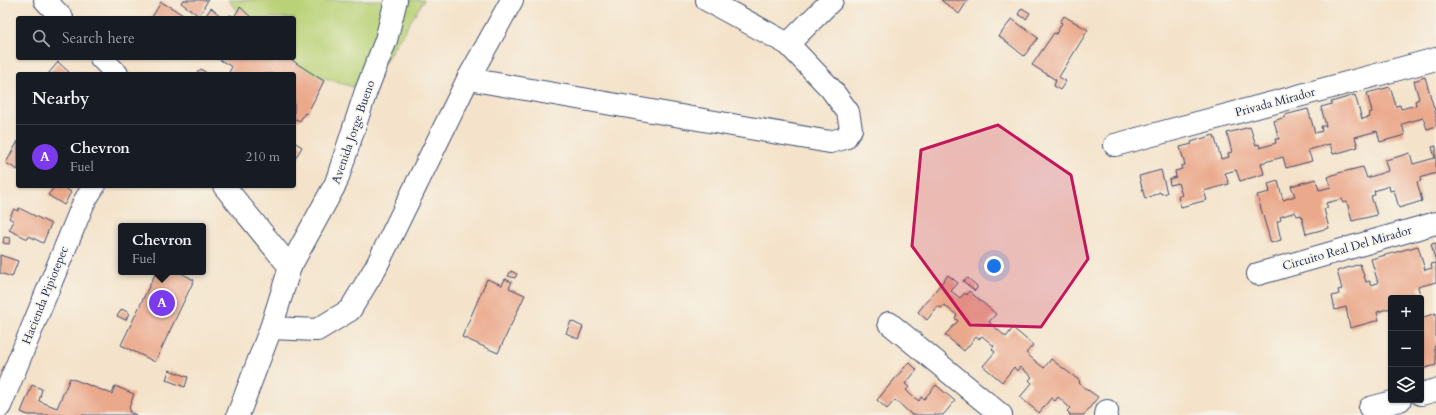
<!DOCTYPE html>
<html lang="en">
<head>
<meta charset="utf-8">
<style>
  body { margin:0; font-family:Cardo,serif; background:#20242c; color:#f1f3f6 }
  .controls { position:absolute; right:12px; bottom:12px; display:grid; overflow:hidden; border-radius:4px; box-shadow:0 1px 3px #0004 }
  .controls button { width:36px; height:36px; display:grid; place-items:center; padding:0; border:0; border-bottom:1px solid #363941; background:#171b24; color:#f1f3f6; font:20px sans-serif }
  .you { position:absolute; left:994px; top:266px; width:14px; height:14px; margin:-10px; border:3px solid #fff; border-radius:50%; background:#1a73e8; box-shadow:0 0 0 6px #1a73e833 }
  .badge { display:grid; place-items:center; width:26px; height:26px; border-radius:50%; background:#7c3aed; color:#fff; font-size:13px; font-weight:700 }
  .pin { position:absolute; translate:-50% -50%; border:2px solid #fff; box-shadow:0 1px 4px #0006 }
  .popup { position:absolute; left:118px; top:223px; width:88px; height:52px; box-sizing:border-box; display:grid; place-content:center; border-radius:4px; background:#171b24; filter:drop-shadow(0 1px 3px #0005); font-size:13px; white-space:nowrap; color:#9ea1a6 }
  .popup b { font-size:15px; color:#f1f3f6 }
  .popup::after { content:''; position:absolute; left:50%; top:100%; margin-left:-8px; border:8px solid transparent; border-top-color:#171b24 }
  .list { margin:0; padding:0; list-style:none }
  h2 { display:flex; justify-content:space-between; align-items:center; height:52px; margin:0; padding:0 16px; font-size:17px }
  h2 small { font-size:13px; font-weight:400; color:#9ea1a6 }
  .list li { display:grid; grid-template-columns:26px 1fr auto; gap:12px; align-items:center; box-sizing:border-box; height:64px; padding:0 16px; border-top:1px solid #363941 }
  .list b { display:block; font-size:15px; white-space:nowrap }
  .list p { margin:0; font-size:13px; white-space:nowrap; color:#9ea1a6 }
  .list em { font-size:13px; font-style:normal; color:#9ea1a6 }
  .icon { flex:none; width:22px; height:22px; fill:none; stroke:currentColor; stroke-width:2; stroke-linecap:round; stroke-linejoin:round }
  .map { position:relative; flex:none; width:1436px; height:415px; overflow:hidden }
  .search { position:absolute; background:#171b24; box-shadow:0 1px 3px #0004; left:16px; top:16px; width:280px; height:44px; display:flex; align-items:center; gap:10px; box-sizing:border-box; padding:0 14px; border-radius:4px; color:#9ea1a6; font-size:15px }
  .panel { position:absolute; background:#171b24; box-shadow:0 1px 3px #0004; left:16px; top:72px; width:280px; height:116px; border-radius:4px }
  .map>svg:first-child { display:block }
</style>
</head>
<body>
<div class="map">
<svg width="1436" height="415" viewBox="0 0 1436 415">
  <rect width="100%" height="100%" fill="#f7f3e8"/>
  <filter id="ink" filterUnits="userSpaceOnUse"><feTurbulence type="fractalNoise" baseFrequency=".025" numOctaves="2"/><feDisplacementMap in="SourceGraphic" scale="8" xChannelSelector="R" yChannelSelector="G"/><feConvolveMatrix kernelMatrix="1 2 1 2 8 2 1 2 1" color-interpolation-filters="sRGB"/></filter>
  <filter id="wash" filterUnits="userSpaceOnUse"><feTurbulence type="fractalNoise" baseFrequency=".012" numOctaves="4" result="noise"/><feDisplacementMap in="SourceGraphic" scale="16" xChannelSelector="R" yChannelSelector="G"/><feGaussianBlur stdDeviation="0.9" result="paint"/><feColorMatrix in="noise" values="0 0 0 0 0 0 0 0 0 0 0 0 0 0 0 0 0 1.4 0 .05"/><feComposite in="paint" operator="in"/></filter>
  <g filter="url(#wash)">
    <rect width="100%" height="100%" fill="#f4e3ca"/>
    <polygon fill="#b9d277" stroke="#6a806a" points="228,0 424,0 366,91 290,67 282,58 294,58 294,18 244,18"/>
    <g id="blocks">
      <g fill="#eba98c">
        <polygon points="183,0 208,0 199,16 181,3"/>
        <polygon points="941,0 968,0 959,14"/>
        <polygon points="161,2 172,8 188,18 152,17"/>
        <polygon points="240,7 252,18 228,18 230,15 234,17"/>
        <polygon points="211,8 223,18 204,18"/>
        <polygon points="1022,8 1030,13 1026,19 1018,14"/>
        <polygon points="1064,16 1088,30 1059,77 1066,81 1060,90 1054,86 1056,80 1032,65 1054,33 1056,34 1062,23 1060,22"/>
        <polygon points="1012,19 1038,38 1024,56 999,36"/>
        <polygon points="217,58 290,58 296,63 324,81 307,114 305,113 300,121 296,119 294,122 294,74 228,74 232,67"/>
        <polygon points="58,62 69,72 67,74 48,74"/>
        <polygon points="201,69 208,74 195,74"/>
        <polygon points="1425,77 1436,115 1436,126 1427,129 1423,118 1402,124 1405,135 1380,142 1377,131 1355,137 1358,147 1345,151 1333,154 1330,144 1308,150 1312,161 1286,168 1283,157 1261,163 1264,174 1240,181 1236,170 1225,173 1229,184 1204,191 1207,200 1181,207 1178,197 1182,195 1178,183 1170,185 1169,179 1176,177 1175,171 1182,169 1181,166 1185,165 1180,147 1192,144 1191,142 1214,135 1221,159 1229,157 1228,153 1232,152 1227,133 1250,127 1256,145 1259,144 1260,148 1276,143 1275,139 1279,139 1274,121 1285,117 1285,115 1308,109 1315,133 1322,131 1321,126 1326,126 1321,107 1332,104 1331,102 1355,95 1362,119 1370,117 1369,113 1372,112 1367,93 1390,87 1396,106 1400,105 1401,109 1416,105 1415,101 1419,99 1414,81"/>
        <polygon points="18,141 18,170 6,163"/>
        <polygon points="294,142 302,147 294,161"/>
        <polygon points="1436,146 1436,173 1420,178 1421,181 1417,182 1422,201 1399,208 1394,190 1390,191 1389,186 1374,191 1375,195 1371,196 1377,215 1352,221 1347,202 1343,203 1342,199 1326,203 1328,208 1324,209 1329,228 1306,234 1301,215 1297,216 1295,212 1280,217 1281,220 1277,222 1281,240 1271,243 1257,195 1270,192 1268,184 1278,181 1283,200 1295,196 1291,186 1316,179 1319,190 1331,187 1328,177 1338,173 1363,167 1367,178 1388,171 1385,160 1397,157 1410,153 1413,164 1435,158 1432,147"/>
        <polygon points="1161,170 1167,193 1161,194 1160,192 1145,199 1139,176"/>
        <polygon points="55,186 62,186 71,192 64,205 48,195"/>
        <polygon points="19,208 51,224 43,243 29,236 28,239 9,230 14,221 9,218 14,209 18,211"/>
        <polygon points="4,237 10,238 9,244 3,243"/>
        <polygon points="1436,243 1436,262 1431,244"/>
        <polygon points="1418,246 1425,270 1432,268 1431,264 1436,263 1436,282 1418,287 1421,298 1391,298 1391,308 1377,312 1379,320 1350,328 1346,307 1335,310 1332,296 1339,294 1338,290 1342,289 1337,271 1360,264 1366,282 1370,281 1370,285 1378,283 1371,259"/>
        <polygon points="0,255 18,261 12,277 0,273"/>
        <polygon points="511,271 517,274 515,278 508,276"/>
        <polygon points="156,272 179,272 194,280 155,362 121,345"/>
        <polygon points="948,275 958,283 951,291 960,298 965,293 967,295 969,291 996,314 989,322 1006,337 1013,328 1033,345 1026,353 1034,360 1044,368 1051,359 1080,381 1079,383 1088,391 1088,390 1098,397 1084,415 1069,415 1070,414 1067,411 1070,408 1058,397 1055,401 1051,398 1039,413 1020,397 1032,383 1029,380 1032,377 1020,367 1017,371 1014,367 1002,382 983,366 995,352 992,349 994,346 982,336 979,339 976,337 964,351 945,335 958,321 955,318 957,315 944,305 941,308 938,306 927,320 918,312"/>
        <polygon points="968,278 977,286 977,288 975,291 963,281"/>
        <polygon points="487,279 502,285 505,279 512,282 509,288 525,295 498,353 462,337"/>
        <polygon points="122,309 129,313 126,320 117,316"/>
        <polygon points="1436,313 1436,346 1434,346 1436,355 1436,365 1421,369 1421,318"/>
        <polygon points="571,321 583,327 578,339 566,333"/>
        <polygon points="909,362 917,370 905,384 909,387 906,390 912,396 919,401 921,397 924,399 936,385 955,401 943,415 911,415 911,414 895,400 887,409 877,400"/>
        <polygon points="169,370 188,377 185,387 166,380"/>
        <polygon points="70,378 112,394 115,386 134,394 129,408 130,409 129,412 136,415 28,415 21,412 32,385 42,389 39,401 57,408"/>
      </g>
    </g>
  </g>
  <g filter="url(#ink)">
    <use href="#blocks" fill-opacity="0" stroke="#3c4a6e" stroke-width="1"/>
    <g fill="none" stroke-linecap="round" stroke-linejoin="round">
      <g stroke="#3c4a6e" stroke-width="24">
        <g id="street">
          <polyline points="788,44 832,0"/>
          <polyline points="468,79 830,142 845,138 851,129 848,112 831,89 788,44 707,0"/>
          <polyline points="1115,145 1436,59"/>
          <polyline points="1258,274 1436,223"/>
          <polyline points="889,323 1001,415"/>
          <polyline points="271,328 317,330 350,310 376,267 468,79 512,0"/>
          <polyline points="1421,394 1436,390"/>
          <polyline points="0,406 84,202 94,186"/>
          <polyline points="1370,408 1400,400"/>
          <polyline points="1106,415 1107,411"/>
        </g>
      </g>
      <g stroke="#3c4a6e" stroke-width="24">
        <g id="secondary">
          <polyline points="45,0 62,18"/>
          <polyline points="101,58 117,74"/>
          <polyline points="224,186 290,267"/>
          <polyline points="238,415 271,328 290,267 336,183 366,91 386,40 396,0"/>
        </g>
      </g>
      <use href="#street" stroke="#fff" stroke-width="22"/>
      <use href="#secondary" stroke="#fff" stroke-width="22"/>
    </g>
  </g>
  <path fill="#c2185b" fill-opacity="0.2" stroke="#c2185b" stroke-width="3" stroke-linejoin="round" d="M998 125 1071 175 1088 259 1041 327 970 325 912 246 921 150Z"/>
  <g text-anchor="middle" stroke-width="3" stroke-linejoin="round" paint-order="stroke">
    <g font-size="12" fill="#1b2f5e" stroke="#f7f3e8">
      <text transform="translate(1275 102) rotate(-15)" y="4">Privada Mirador</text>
      <text transform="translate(353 132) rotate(-71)" y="4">Avenida Jorge Bueno</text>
      <text transform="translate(1347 248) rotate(-16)" y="4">Circuito Real Del Mirador</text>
      <text transform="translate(45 295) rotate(-68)" y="4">Hacienda Pipiotepec</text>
    </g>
  </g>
</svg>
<div class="controls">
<button>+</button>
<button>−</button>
<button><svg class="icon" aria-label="layers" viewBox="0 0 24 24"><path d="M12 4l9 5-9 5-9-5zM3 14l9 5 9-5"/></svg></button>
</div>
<div class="you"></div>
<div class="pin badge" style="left:162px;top:303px">A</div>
<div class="popup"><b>Chevron</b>Fuel</div>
<div class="search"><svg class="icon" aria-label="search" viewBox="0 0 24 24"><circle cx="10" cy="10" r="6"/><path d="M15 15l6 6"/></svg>Search here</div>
<section class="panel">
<h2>Nearby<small></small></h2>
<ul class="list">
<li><span class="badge">A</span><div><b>Chevron</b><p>Fuel</p></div><em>210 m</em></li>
</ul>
</section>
</div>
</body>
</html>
